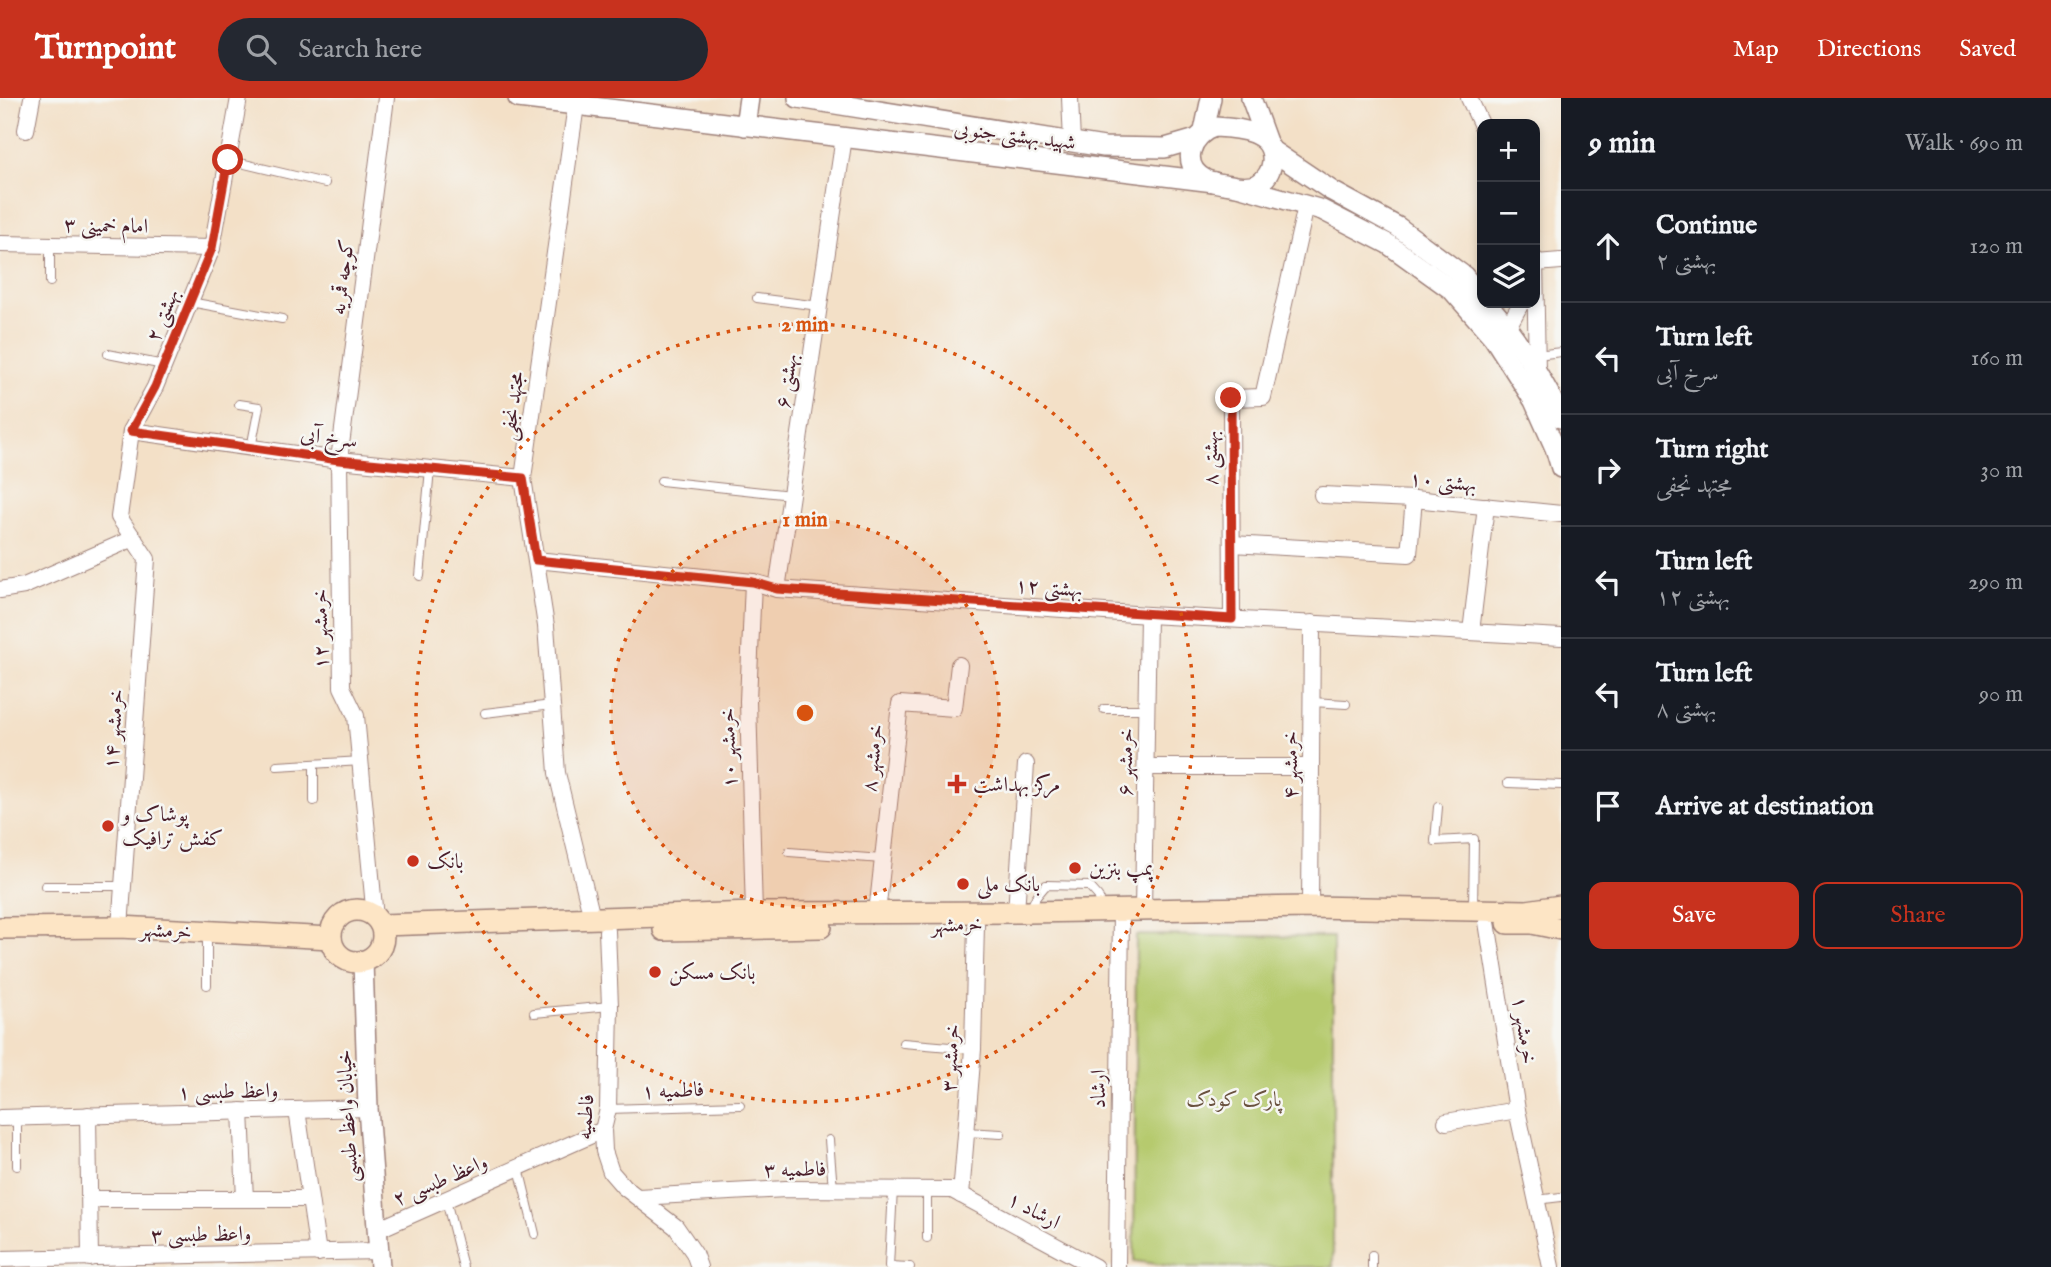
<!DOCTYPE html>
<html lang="en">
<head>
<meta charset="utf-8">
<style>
  body { margin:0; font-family:"IM FELL English",Amiri,serif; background:#242831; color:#f1f3f6 }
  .controls { position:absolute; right:21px; top:21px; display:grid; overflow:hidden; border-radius:14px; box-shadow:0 4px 10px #0003 }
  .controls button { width:63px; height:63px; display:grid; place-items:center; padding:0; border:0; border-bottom:2px solid #363941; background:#171b24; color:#f1f3f6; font:35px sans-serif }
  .stop { position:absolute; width:21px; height:21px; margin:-16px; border:5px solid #c8321e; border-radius:50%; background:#fff }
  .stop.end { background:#c8321e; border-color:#fff; box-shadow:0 2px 7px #0008 }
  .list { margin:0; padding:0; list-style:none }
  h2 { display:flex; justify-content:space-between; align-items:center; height:91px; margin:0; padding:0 28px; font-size:30px }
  h2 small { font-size:23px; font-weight:400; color:#9ea1a6 }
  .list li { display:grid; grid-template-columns:46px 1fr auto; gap:21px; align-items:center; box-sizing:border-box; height:112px; padding:0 28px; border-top:2px solid #363941 }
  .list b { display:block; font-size:26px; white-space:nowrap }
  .list p { margin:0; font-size:23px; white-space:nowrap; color:#9ea1a6 }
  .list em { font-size:23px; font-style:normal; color:#9ea1a6 }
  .actions { display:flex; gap:14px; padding:21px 28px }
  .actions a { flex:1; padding:16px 0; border:2px solid #c8321e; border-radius:14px; text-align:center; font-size:24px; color:#c8321e }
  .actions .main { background:#c8321e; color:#fff }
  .icon { flex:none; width:38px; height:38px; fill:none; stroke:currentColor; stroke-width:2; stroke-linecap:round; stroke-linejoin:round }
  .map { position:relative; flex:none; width:1561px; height:1169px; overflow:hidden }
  header { display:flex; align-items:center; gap:42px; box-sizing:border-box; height:98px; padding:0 35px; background:#c8321e; color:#fff }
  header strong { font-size:33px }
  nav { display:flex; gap:38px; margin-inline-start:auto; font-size:24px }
  .search { width:490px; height:63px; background:#242831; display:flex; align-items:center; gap:18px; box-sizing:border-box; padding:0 24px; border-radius:38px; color:#9ea1a6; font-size:26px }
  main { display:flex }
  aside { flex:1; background:#171b24 }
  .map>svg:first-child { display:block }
</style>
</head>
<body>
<header>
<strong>Turnpoint</strong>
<div class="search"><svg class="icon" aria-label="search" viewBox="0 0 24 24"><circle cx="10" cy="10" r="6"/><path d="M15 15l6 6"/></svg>Search here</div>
<nav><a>Map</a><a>Directions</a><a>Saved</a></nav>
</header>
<main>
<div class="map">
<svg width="1561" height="1169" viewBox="0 0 1561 1169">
  <rect width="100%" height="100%" fill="#f6f6f2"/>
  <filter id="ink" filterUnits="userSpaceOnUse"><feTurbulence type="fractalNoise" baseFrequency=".0143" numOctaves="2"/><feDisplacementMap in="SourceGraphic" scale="14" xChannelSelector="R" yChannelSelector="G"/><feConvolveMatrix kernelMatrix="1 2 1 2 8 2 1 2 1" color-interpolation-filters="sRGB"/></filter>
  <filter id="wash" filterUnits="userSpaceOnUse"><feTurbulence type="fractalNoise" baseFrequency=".00686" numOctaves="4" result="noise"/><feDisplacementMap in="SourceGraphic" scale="28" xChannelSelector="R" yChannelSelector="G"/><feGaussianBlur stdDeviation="1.57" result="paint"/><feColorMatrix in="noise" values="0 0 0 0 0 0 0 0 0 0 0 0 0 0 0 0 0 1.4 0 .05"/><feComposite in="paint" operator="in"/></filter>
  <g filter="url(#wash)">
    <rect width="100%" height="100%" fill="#f3e0c7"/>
    <polygon fill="#b6ca6e" stroke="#80744c" stroke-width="2" points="1136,837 1333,839 1333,1169 1178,1169 1134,1163"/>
  </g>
  <g filter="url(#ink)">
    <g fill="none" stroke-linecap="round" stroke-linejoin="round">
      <g stroke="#9e8079" stroke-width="10">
        <g id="service">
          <polyline points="228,62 325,85"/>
          <polyline points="50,184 50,147"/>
          <polyline points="757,200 819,208"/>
          <polyline points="190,204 282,221"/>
          <polyline points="108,256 164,267"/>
          <polyline points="1537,257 1561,254"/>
          <polyline points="239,306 259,309 251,350"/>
          <polyline points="661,383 791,397"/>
          <polyline points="420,478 430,371"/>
          <polyline points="1312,604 1346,606"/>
          <polyline points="1104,611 1147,611"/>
          <polyline points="485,615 552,607"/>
          <polyline points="277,668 362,663"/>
          <polyline points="1508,685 1561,687"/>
          <polyline points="314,703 314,666"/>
          <polyline points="1438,709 1435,743 1474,741 1473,811"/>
          <polyline points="789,754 882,761"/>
          <polyline points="45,788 123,788"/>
          <polyline points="1030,812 1036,799 1046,787 1089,788 1098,798 1103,810"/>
          <polyline points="207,834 207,887"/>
          <polyline points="534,915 610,908"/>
          <polyline points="903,945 973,951"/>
          <polyline points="608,1011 740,1007"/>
          <polyline points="966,1034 1001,1036"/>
          <polyline points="829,1042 833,1091"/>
          <polyline points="17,1068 17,1019"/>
          <polyline points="519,1070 535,1136"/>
          <polyline points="893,1091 889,1168 910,1169"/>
          <polyline points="927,1091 927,1140"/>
          <polyline points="446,1102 463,1169"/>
          <polyline points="1536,1102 1561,1099"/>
          <polyline points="1372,1169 1372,1157"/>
        </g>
      </g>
      <g stroke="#9e8079" stroke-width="18">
        <g id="minor">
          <polyline points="1070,0 1072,44"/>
          <polyline points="1469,0 1482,28"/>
          <polyline points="576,7 523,380 546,528 557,675 592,820"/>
          <polyline points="26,32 32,0"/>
          <polyline points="0,146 212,150"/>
          <polyline points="1535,161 1537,275"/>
          <polyline points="1536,165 1561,163"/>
          <polyline points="1508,229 1521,205"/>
          <polyline points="131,333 339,362 523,380"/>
          <polyline points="1322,397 1414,401 1561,416"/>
          <polyline points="1232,446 1409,456 1414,401"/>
          <polyline points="536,462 753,484 777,491 1148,517 1561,539"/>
          <polyline points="753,484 748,603 754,815"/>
          <polyline points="777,491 844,39"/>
          <polyline points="0,492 24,488 134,440"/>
          <polyline points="1232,521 1231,300 1263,299 1306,108"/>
          <polyline points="1471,534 1486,408"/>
          <polyline points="1146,669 1311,669"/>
          <polyline points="1310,809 1312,525"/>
          <polyline points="1143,812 1148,517"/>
          <polyline points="1016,814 1026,666"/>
          <polyline points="877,815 900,606 954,610 959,567"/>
          <polyline points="375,820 356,618 342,589 339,362 386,0"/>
          <polyline points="1487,824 1517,1012 1551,1169"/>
          <polyline points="120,829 147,461 119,419 131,333 155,289 212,150 239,0"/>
          <polyline points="607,833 610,908 608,1011 603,1032 604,1053 611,1074 624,1089 676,1129 694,1155 699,1169"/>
          <polyline points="297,1012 318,1155"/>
          <polyline points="241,1013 245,1101"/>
          <polyline points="88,1017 90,1160"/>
          <polyline points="0,1020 368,1010"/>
          <polyline points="1446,1024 1517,1012"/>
          <polyline points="961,1097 973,951 976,826"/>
          <polyline points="638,1099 786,1091 952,1092 1095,1169"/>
          <polyline points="90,1101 309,1101"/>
          <polyline points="377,1132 603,1032"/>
          <polyline points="0,1161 379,1153"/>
          <polyline points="1117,1169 1121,812"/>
        </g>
      </g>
      <g stroke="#9e8079" stroke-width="22">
        <g id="tertiary">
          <polyline points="518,0 1214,84"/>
          <polyline points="798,0 1104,49 1165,50 1196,41"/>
          <polyline points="1251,0 1267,44"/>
          <polyline points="745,28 749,0"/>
          <path d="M1215 29C1238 30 1275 33 1272 64 1271 73 1266 81 1258 86 1249 90 1240 89 1231 87 1223 86 1213 85 1205 81 1179 67 1191 36 1215 29Z"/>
          <polyline points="1204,33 1211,0"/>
          <polyline points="1271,52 1332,93 1398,129 1464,178 1482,200"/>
          <polyline points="1241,89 1322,112 1388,146 1452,192 1493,239 1534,303 1555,350 1561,370"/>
          <path d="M1487 205C1517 239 1542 278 1561 320"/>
          <polyline points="363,864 368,1010 380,1169"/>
        </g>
      </g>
      <g stroke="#9e8079" stroke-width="24">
        <g id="secondary">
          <circle cx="357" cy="838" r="26"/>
          <polyline points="1508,825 1532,825 1561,831"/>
          <polyline points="381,827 754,815 1029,814 1310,809 1527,813 1561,808"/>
          <polyline points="0,830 120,829 331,840"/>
          <polyline points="664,832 821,829"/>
        </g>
      </g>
      <use href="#service" stroke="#fff" stroke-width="8"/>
      <use href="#minor" stroke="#fff" stroke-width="16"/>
      <use href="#tertiary" stroke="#fff" stroke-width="19"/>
      <use href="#secondary" stroke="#fde5c5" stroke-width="21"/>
    </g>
  </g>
  <g fill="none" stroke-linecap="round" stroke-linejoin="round" filter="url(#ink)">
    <polyline stroke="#c8321e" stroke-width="9" points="228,62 212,150 155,289 131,333 339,362 523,380 536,462 753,484 777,491 1232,521 1231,300"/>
  </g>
  <circle cx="805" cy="615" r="194" fill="#d8530f" fill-opacity=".12"/>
  <g fill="none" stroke="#d8530f" stroke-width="3.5" stroke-dasharray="3.5 7">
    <circle cx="805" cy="615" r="194"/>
    <circle cx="805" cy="615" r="389"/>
  </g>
  <g fill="#c8321e" stroke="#f6f6f2" stroke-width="2.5">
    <path d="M953.5 675.5h7v7h7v7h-7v7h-7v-7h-7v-7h7z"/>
    <circle cx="108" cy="728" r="7"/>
    <circle cx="413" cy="763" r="7"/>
    <circle cx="1075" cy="770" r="7"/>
    <circle cx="963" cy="786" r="7"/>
    <circle cx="655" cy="874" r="7"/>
  </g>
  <g text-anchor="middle" stroke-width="5" stroke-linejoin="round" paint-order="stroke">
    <g font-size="21" fill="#4a1f2b" stroke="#f6f6f2">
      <text transform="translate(1015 37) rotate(7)" y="7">شهید بهشتی جنوبی</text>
      <text transform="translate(106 127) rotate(1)" y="7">امام خمینی ۳</text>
      <text transform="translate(342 179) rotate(-83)" y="7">کوچه قمریه</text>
      <text transform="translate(162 217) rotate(-68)" y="7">بهشتی ۲</text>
      <text transform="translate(786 283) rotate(-82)" y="7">بهشتی ۶</text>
      <text transform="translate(512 308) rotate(-82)" y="7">مجتهد نجفی</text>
      <text transform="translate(329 339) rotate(7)" y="7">سرخ آبی</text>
      <text transform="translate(1210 360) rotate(-90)" y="7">بهشتی ۸</text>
      <text transform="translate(1443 383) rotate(5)" y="7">بهشتی ۱۰</text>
      <text transform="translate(1049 489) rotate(4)" y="7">بهشتی ۱۲</text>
      <text transform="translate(320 531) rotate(-91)" y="7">خرمشهر ۱۲</text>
      <text transform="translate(113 631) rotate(-86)" y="7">خرمشهر ۱۴</text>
      <text transform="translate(728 650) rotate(-92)" y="7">خرمشهر ۱۰</text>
      <text transform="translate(872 660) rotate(-84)" y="7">خرمشهر ۸</text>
      <text transform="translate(1125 664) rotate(-89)" y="7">خرمشهر ۶</text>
      <text transform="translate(1290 667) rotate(-90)" y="7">خرمشهر ۴</text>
      <text transform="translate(957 826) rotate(-2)" y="7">خرمشهر</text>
      <text transform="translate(166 832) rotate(3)" y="7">خرمشهر</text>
      <text transform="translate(1525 932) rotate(81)" y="7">خرمشهر ۱</text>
      <text transform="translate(950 960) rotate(-87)" y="7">خرمشهر ۳</text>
      <text transform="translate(1098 991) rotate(-90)" y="7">ارشاد</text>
      <text transform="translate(673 992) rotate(-2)" y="7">فاطمیه ۱</text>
      <text transform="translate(228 993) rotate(-1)" y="7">واعظ طبسی ۱</text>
      <text transform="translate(347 1018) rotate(-93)" y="7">خیابان واعظ طبسی</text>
      <text transform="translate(585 1019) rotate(-86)" y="7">فاطمیه</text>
      <text transform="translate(795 1071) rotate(-1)" y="7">فاطمیه ۳</text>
      <text transform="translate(440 1082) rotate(-23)" y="7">واعظ طبسی ۲</text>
      <text transform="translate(1034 1112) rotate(28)" y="7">ارشاد ۱</text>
      <text transform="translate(201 1136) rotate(-1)" y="7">واعظ طبسی ۳</text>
    </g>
    <g font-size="21" fill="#4a1f2b" stroke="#f6f6f2" text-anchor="start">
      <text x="973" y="693">مرکز بهداشت</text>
      <text x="122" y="723">پوشاک و<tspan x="122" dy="24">کفش ترافیک</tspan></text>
      <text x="427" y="770">بانک</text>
      <text x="1089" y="777">پمپ بنزین</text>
      <text x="977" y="793">بانک ملی</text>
      <text x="669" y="881">بانک مسکن</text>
    </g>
    <g font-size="21" fill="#6a523f" stroke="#f6f6f2">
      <text x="1234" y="1008">پارک کودک</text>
    </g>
  </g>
  <circle cx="805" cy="615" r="10" fill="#d8530f" stroke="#f6f6f2" stroke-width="3.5"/>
  <g font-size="21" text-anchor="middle" font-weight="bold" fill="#d8530f" stroke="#f6f6f2" stroke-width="5" stroke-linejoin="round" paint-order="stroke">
    <text x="805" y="233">2 min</text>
    <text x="805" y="428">1 min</text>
  </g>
</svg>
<div class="controls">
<button>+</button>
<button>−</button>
<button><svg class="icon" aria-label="layers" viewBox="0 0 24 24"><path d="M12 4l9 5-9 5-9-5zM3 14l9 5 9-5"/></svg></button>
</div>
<div class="stop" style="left:228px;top:62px"></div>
<div class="stop end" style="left:1231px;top:300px"></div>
</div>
<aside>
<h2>9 min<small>Walk · 690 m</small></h2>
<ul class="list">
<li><svg class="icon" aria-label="ahead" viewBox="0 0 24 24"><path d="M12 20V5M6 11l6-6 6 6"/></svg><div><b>Continue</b><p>بهشتی ۲</p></div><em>120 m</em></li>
<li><svg class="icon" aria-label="left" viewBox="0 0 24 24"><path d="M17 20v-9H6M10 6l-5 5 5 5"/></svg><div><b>Turn left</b><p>سرخ آبی</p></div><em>160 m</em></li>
<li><svg class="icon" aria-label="right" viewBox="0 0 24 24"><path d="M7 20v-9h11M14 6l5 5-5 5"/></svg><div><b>Turn right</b><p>مجتهد نجفی</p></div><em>30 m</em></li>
<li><svg class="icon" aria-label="left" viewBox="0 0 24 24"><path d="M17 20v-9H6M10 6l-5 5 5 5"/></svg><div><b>Turn left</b><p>بهشتی ۱۲</p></div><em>290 m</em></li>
<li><svg class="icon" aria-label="left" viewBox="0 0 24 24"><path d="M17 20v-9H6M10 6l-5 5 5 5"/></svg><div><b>Turn left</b><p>بهشتی ۸</p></div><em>90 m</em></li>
<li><svg class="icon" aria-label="arrive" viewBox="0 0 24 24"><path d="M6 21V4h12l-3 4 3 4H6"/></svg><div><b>Arrive at destination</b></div></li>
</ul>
<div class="actions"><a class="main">Save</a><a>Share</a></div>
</aside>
</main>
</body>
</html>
